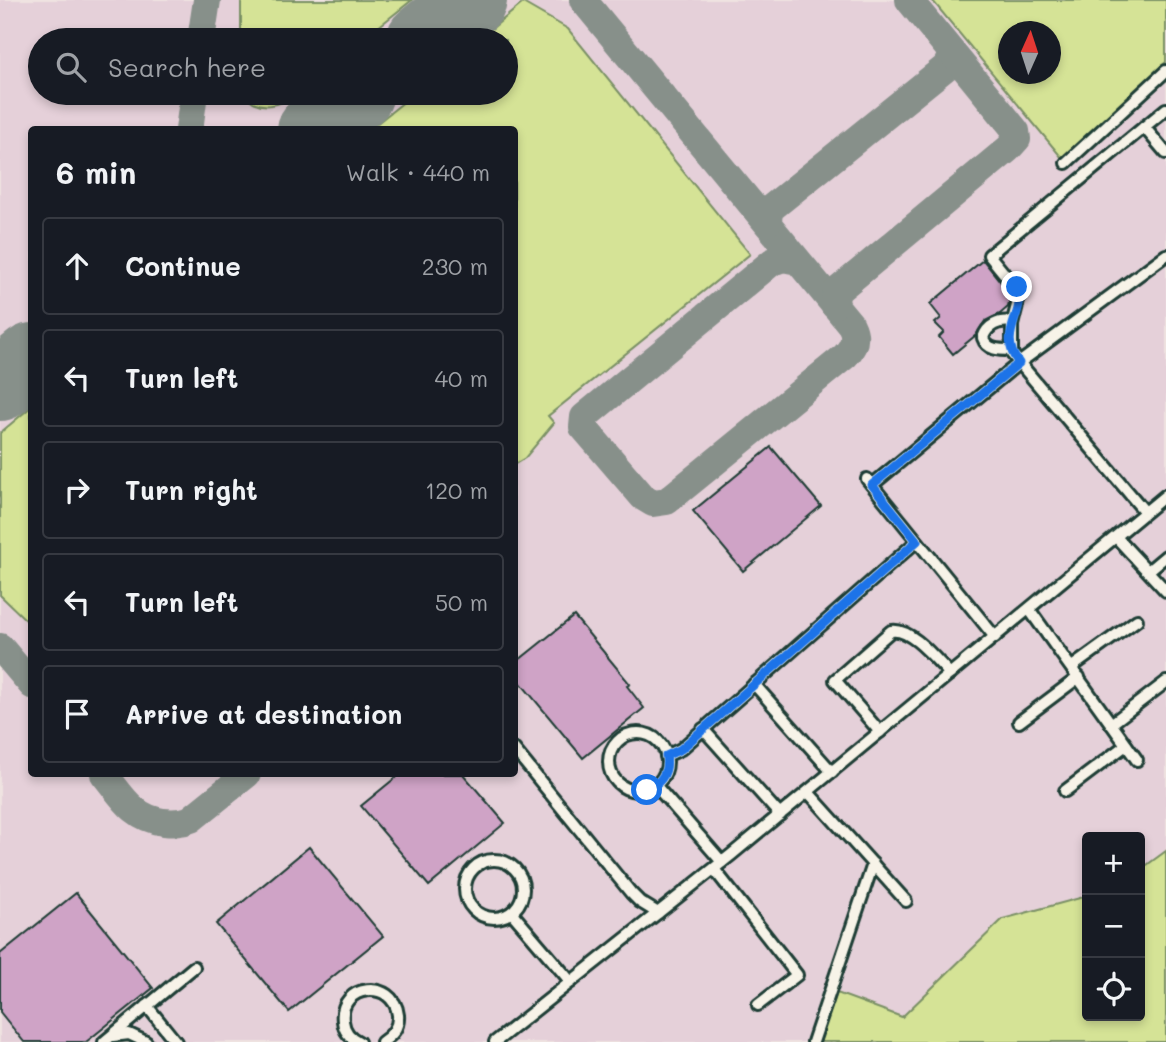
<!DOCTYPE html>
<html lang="en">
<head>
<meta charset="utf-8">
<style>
  body { margin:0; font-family:Mali,sans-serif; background:#20242c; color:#f1f3f6 }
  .controls { position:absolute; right:21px; bottom:21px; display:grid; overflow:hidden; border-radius:7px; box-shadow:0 4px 10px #0003 }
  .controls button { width:63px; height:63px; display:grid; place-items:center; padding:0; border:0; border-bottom:2px solid #363941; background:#171b24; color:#f1f3f6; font:35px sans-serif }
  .compass { position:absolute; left:998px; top:21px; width:63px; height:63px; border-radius:50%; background:#171b24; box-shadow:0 4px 10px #0003; rotate:3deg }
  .stop { position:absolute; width:21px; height:21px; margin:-16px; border:5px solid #1a73e8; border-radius:50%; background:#fff }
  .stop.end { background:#1a73e8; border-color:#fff; box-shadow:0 2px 7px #0008 }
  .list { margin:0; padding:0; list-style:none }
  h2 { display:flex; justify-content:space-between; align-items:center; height:91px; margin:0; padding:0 28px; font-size:30px }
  h2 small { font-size:23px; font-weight:400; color:#9ea1a6 }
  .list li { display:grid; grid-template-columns:46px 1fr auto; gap:21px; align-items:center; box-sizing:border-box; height:98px; margin:0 14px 14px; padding:0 14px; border:2px solid #363941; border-radius:7px }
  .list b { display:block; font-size:26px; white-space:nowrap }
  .list em { font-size:23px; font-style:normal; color:#9ea1a6 }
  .icon { flex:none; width:38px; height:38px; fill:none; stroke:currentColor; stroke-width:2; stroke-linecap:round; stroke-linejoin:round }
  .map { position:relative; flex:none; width:1166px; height:1042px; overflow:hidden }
  .search { position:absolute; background:#171b24; box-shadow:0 4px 10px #0003; left:28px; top:28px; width:490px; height:77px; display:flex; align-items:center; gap:18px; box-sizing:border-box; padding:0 24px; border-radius:38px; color:#9ea1a6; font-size:26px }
  .panel { position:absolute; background:#171b24; box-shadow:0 4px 10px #0003; left:28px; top:126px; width:490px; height:651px; border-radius:7px }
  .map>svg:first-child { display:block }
</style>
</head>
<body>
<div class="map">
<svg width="1166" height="1042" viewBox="0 0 1166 1042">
  <rect width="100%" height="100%" fill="#efe3e1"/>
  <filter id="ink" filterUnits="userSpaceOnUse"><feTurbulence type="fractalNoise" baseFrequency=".0143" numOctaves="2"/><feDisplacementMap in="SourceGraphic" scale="14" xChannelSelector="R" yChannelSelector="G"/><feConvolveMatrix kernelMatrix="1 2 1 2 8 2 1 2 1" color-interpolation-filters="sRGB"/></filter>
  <g filter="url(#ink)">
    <path fill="#e5d0d9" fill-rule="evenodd" d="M0 0H1166V1042H0ZM1009 32H1050V74H1009ZM40 40H506V93H40ZM32 130H514V774H32ZM1087 837H1140V1016H1087Z"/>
    <g fill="#d5e396" stroke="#7a9065" stroke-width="2" fill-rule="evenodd">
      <polygon points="241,0 412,0 362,40 241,40"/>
      <path d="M932 0H1166V62L1062 158ZM1009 32H1050V74H1009Z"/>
      <polygon points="523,3 568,29 750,254 548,416 554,423 525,458 515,464 514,130 370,129 415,93 506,93 506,40 478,40"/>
      <path d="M244 93H297C281 106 258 113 244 93Z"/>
      <polygon points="31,407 31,625 0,595 0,433"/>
      <polygon points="1166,851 1166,1042 819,1042 837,993 902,1017 1003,919 1087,896 1087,1016 1140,1016 1140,870"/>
    </g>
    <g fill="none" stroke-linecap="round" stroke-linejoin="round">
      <g stroke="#87908a" stroke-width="28">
        <path d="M583 0 851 325C857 337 854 347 845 356L667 501 653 503 643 497 583 427 584 417 772 262 783 258 798 261"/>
        <polyline points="201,40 207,0"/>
        <polyline points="189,130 194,93"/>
        <polyline points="767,223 770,209 946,67 952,54"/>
        <polyline points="834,305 837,291 1008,149 1017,139 1016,131 909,0"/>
        <polyline points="0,647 32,685"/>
        <path d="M104 774C123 797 132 817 163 822 174 823 182 823 191 819L247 774"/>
      </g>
      <g stroke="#87908a" stroke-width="72">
        <polyline points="422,40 471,0"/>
        <polyline points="313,130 358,93"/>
        <polyline points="0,385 32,359"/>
      </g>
    </g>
    <g fill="#cfa3c6" stroke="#1f3d34" stroke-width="2">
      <polygon points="983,260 1011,295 1008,307 1000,314 985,321 976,335 953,354 939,337 944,332 935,323 941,318 930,304"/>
      <polygon points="771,447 821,506 743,571 693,511"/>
      <polygon points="574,616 630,684 627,686 644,708 583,758 514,675 514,664"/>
      <polygon points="400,774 463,774 505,823 429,886 361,806"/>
      <polygon points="309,847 383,936 289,1012 216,924"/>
      <polygon points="76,893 153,988 86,1042 24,1042 0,1012 0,954"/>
    </g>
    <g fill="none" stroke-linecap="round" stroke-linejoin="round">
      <g stroke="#1f3d34" stroke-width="16">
        <g id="minor">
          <polyline points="1144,127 1166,153"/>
          <polyline points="1066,163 1166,71"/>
          <path d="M1011 350C999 350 987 350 983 338 987 325 999 320 1012 322"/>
          <polyline points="867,479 995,637"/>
          <polyline points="872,485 1019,363 1166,255"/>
          <polyline points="1145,512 1012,354 1012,325 1020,293 989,255 1166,109"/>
          <polyline points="1116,537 1166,591"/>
          <polyline points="1148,571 1166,556"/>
          <polyline points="1029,609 1137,760"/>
          <polyline points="1072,667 1137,620"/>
          <polyline points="754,684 832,772"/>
          <polyline points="1019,722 1079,677"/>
          <polyline points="1111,724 1166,682"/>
          <polyline points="703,729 780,815"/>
          <path d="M880 732 835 680 891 631C911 627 937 661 950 674"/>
          <circle cx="638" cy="762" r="29"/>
          <polyline points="514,749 631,893 640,902 658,913"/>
          <polyline points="666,756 681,749 917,541"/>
          <polyline points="656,786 722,862"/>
          <polyline points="1065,791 1126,745"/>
          <polyline points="808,792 906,901"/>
          <circle cx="494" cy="889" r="29"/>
          <polyline points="714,869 797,975 758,1005"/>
          <polyline points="512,913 571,982"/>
          <polyline points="147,1006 176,1042"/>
          <polyline points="113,1036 129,1034 146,1042"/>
          <polyline points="104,1042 194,967"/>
          <path d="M359 1042C350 1038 344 1031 343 1021 338 984 394 978 398 1015 399 1027 392 1036 382 1042"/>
          <polyline points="495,1042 731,855 1166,495"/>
          <polyline points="813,1042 873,864"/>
        </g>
      </g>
      <use href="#minor" stroke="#f7f3e8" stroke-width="10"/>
    </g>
  </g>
  <g fill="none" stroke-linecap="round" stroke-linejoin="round" filter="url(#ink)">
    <path stroke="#1a73e8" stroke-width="9" d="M647 790C661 783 669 772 666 756L681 749 917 541 872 485 1019 363C995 334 1029 310 1017 287"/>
  </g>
</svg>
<div class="controls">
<button>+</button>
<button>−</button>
<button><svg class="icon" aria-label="locate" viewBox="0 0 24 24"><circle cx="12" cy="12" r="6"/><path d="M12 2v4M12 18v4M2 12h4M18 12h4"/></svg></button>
</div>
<svg class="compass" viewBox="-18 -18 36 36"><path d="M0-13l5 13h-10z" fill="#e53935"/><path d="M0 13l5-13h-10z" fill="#9ea1a6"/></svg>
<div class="stop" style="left:647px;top:790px"></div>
<div class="stop end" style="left:1017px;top:287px"></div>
<div class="search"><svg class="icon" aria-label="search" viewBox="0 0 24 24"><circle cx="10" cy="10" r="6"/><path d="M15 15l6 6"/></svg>Search here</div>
<section class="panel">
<h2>6 min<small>Walk · 440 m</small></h2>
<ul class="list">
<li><svg class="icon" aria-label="ahead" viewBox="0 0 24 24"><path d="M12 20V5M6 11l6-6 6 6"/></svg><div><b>Continue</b></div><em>230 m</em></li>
<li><svg class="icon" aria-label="left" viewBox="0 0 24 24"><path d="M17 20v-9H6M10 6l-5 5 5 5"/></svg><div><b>Turn left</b></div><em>40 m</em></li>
<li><svg class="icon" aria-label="right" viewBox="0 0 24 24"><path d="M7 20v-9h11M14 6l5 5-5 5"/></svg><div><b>Turn right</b></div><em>120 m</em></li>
<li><svg class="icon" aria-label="left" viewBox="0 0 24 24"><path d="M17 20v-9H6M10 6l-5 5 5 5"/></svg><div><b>Turn left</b></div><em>50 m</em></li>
<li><svg class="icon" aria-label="arrive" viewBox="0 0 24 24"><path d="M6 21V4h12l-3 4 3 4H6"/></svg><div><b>Arrive at destination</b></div></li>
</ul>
</section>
</div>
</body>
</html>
